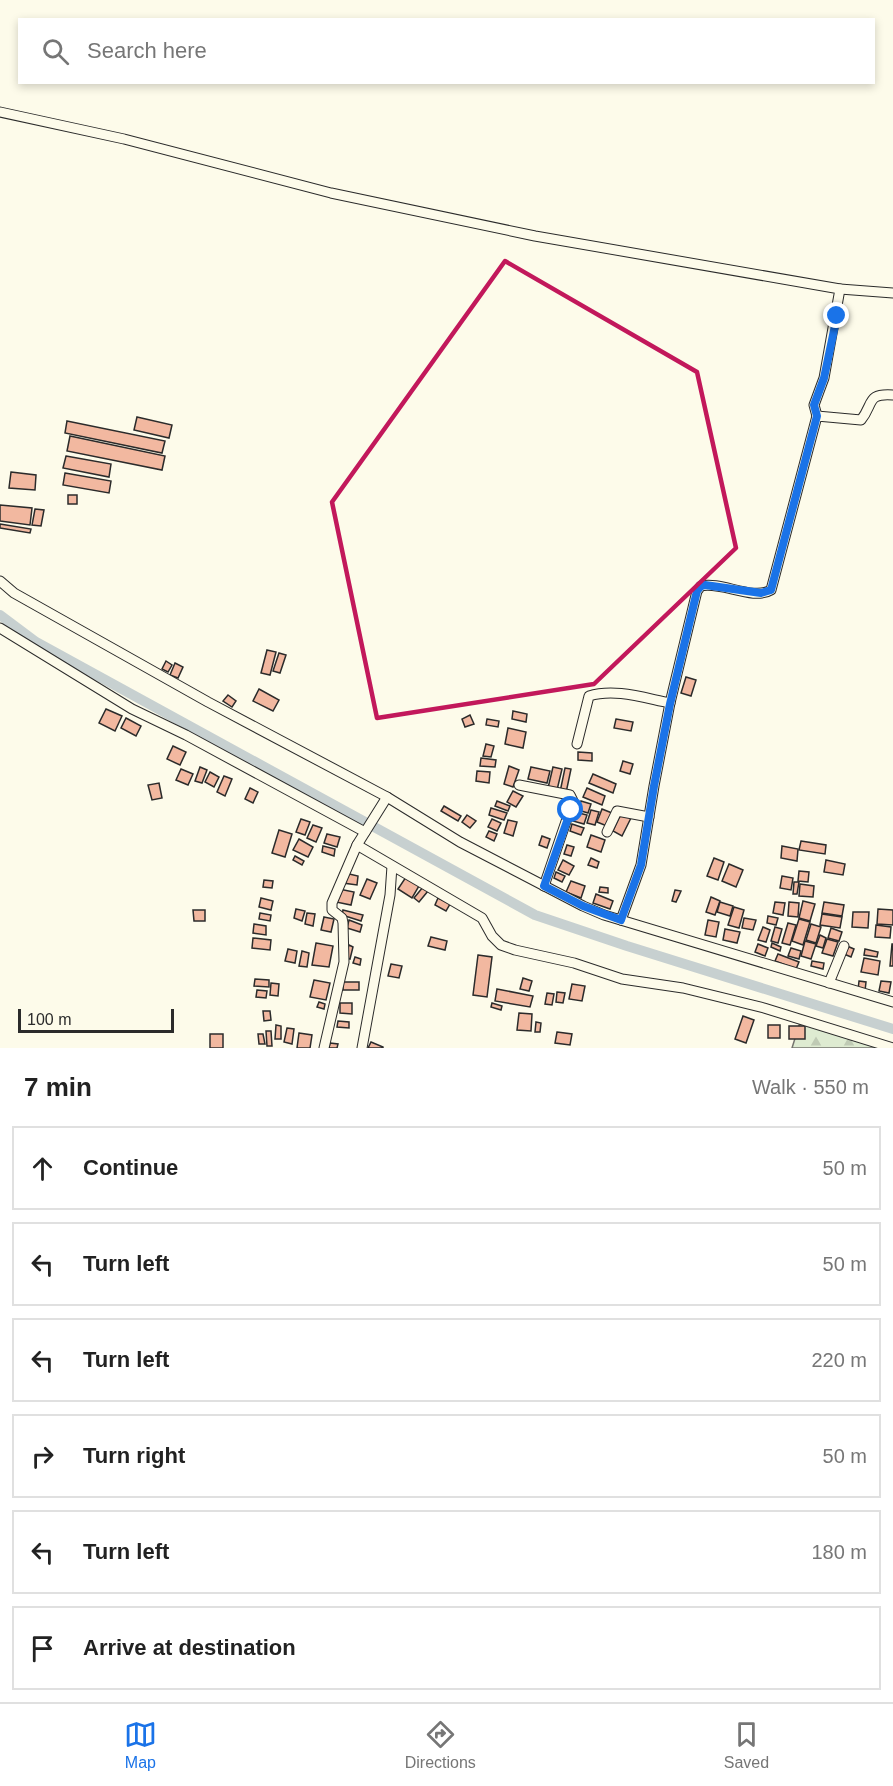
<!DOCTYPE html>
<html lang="en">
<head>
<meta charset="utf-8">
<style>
  body { margin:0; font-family:Arial,sans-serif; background:#f2f2f2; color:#222 }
  .scale { position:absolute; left:18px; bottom:15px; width:156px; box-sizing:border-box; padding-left:6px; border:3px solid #2b2b2b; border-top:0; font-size:16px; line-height:21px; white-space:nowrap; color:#2b2b2b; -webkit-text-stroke:4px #fdfbea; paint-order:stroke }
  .stop { position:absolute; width:18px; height:18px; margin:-14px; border:4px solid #1a73e8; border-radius:50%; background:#fff }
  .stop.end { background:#1a73e8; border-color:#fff; box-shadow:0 2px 6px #0008 }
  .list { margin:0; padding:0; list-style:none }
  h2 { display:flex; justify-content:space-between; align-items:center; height:78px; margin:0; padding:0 24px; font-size:26px }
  h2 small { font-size:20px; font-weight:400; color:#767676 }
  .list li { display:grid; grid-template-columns:39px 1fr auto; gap:18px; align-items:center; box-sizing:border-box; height:84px; margin:0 12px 12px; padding:0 12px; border:2px solid #e0e0e0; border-radius:0px }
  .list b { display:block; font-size:22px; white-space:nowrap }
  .list em { font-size:20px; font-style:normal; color:#767676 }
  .icon { flex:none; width:33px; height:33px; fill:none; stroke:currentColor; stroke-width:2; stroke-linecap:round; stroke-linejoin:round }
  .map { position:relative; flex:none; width:893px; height:1048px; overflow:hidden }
  .search { position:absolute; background:#fff; box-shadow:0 3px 9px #0003; left:18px; right:18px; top:18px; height:66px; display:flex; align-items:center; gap:15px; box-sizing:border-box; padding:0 21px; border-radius:0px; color:#767676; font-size:22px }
  .sheet { height:654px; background:#fff }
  nav { display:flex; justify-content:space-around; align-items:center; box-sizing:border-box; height:84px; border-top:2px solid #e0e0e0; background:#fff; font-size:16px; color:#767676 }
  nav a { display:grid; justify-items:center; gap:3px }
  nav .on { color:#1a73e8 }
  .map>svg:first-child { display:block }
</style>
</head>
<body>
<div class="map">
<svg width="893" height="1048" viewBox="0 0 893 1048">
  <defs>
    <pattern id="forest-firs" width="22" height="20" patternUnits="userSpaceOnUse" patternTransform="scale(1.5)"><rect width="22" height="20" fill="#deebd1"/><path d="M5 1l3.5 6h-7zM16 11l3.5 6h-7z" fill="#bfcab4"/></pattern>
  </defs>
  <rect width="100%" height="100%" fill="#fdfbea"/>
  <polygon fill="url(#forest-firs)" stroke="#74746e" stroke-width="1.5" points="802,1016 893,1048 792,1048"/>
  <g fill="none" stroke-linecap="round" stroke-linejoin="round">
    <polyline stroke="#c7d0d0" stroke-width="10" points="0,615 36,642 535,915 627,946 893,1029"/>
  </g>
  <g fill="#f2b8a0" stroke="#2b2b2b" stroke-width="1.5">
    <polygon points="137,417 172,425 169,438 134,430"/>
    <polygon points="67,421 165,441 162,453 65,433"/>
    <polygon points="70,436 165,456 162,470 67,451"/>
    <polygon points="66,456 111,464 109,477 63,468"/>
    <polygon points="11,472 36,475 35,490 9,488"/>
    <polygon points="65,473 111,481 109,493 63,485"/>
    <rect x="68" y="495" width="9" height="9"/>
    <polygon points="0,505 32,508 30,525 0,521"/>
    <polygon points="35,509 44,510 41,526 32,525"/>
    <polygon points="0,524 31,529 30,533 0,528"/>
    <polygon points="267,650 276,652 270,675 261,673"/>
    <polygon points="279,653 286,655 280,673 273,671"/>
    <polygon points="166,661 172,665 168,672 162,669"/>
    <polygon points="175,663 183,667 178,678 170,675"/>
    <polygon points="686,677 696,680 691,696 681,693"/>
    <polygon points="259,689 279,700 273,711 253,701"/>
    <polygon points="228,695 236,701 232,707 223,701"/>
    <polygon points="106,709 122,716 115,731 99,723"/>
    <polygon points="513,711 527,714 526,722 512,719"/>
    <polygon points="470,715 474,724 465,727 462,719"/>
    <polygon points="126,718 141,726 136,736 121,728"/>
    <polygon points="487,719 499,721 498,727 486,725"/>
    <polygon points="616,719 633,722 631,731 614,728"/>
    <polygon points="508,728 526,732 523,748 505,744"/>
    <polygon points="486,744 494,746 491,757 483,756"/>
    <polygon points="173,746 186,752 180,765 167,759"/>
    <polygon points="578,752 592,753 592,761 578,760"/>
    <polygon points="481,758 496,760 495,767 480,766"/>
    <polygon points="623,761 633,764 630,774 620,771"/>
    <polygon points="509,766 519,770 513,787 504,784"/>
    <polygon points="200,767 207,770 202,783 195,781"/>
    <polygon points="531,767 550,771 547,783 528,779"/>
    <polygon points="553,767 562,769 557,790 548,788"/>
    <polygon points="565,768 571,769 566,793 560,792"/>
    <polygon points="181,769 193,774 188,785 176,780"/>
    <polygon points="477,771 490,772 489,783 476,781"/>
    <polygon points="210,772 219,777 214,787 205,782"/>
    <polygon points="593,774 616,784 613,793 589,783"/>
    <polygon points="224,776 232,779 225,796 217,792"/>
    <polygon points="159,783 162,798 152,800 148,785"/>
    <polygon points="250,788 258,792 253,803 245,799"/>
    <polygon points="587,788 605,796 602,805 583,797"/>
    <polygon points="513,791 523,796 516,807 507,802"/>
    <polygon points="497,801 510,806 508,811 495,806"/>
    <polygon points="581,801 591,804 588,813 578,810"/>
    <polygon points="444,806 461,816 458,821 441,811"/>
    <polygon points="491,808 507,813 504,820 489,815"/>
    <polygon points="602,809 612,813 607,826 597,822"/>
    <polygon points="591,810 599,812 595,825 587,823"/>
    <polygon points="575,812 587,815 584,824 573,821"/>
    <polygon points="621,814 631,818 622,836 613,831"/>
    <polygon points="467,815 476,821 470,828 462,822"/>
    <polygon points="301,819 310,822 305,835 296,832"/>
    <polygon points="492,819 501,823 497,831 488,827"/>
    <polygon points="508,820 517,822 513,836 504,833"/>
    <polygon points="572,824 584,828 581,835 570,831"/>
    <polygon points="313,825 322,828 316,842 307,838"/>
    <polygon points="279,830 292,834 285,857 272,853"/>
    <polygon points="489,831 497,834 494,841 486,837"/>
    <polygon points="327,834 340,837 337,847 324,843"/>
    <polygon points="591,835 605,840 601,852 587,847"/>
    <polygon points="542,836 550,839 547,848 539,845"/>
    <polygon points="299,839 313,847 308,857 293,850"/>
    <polygon points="801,841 826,845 825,854 799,850"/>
    <polygon points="567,845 574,847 571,856 564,854"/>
    <polygon points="323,846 335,849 334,856 322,852"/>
    <polygon points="782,846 798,849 797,861 781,858"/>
    <polygon points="295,856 304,861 302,865 293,860"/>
    <polygon points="591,858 599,862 597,868 588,865"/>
    <polygon points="714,858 724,862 718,880 707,876"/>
    <polygon points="563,860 574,866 569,875 558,870"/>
    <polygon points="826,860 845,864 843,875 824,872"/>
    <polygon points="729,864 743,870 736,887 722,881"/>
    <polygon points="799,871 809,872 808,882 798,881"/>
    <polygon points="556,872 565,876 562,882 554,878"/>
    <polygon points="345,873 358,876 357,885 343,883"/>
    <polygon points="782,876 793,878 791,890 780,888"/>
    <polygon points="406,877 419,886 412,898 398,889"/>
    <polygon points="367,879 377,883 370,899 360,895"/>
    <polygon points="264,880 273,881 272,888 263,887"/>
    <polygon points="571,881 585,886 581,898 566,892"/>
    <polygon points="794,882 799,882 797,894 793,894"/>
    <polygon points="800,884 814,886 813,897 799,896"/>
    <polygon points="423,887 428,891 419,902 414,898"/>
    <polygon points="600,887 608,888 608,893 599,892"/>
    <polygon points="339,889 354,892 351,905 336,902"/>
    <polygon points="675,890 681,891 676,902 672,901"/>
    <polygon points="596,894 613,901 610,909 593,903"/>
    <polygon points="711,897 720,901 715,915 706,912"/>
    <polygon points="261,898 273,901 271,910 259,907"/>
    <polygon points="438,898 450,904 446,911 435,905"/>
    <polygon points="803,901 815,904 810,921 799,918"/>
    <polygon points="720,902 733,906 730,916 717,912"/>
    <polygon points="775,902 785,903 783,915 773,913"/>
    <polygon points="789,902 799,903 798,917 788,916"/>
    <polygon points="824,902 844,905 842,916 822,913"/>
    <polygon points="734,907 744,910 739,928 728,925"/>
    <polygon points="296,909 305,911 302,921 294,918"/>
    <polygon points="878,909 893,910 893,925 877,924"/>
    <polygon points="193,910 205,910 205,921 194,921"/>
    <polygon points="343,910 363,915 361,921 342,915"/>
    <polygon points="853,912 869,912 868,928 852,927"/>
    <polygon points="260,913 271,915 270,921 259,919"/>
    <polygon points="307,913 315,914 313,926 305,924"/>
    <polygon points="822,914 842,917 840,928 820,925"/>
    <polygon points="768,916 778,918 776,925 767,923"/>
    <polygon points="324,917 334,919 331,932 321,930"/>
    <polygon points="744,918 756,920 753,930 742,928"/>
    <polygon points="799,919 810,922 803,945 792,941"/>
    <polygon points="349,920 362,925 360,932 347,928"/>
    <polygon points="708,920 719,922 716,937 705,935"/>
    <polygon points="788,923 796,925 790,945 782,943"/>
    <polygon points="254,924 266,926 266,935 253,933"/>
    <polygon points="811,924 821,927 816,943 806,940"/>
    <polygon points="876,925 891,927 890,938 875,937"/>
    <polygon points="763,927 770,930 766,942 758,940"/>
    <polygon points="775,927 782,929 778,943 771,941"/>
    <polygon points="831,928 842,932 839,941 828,938"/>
    <polygon points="725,929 740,932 737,943 723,940"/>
    <polygon points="820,935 826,938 823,948 816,946"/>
    <polygon points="431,937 447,941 445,950 428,946"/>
    <polygon points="253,938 271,940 270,950 252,948"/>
    <polygon points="827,939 838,942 833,956 822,953"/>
    <polygon points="805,941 816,944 811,959 801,956"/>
    <polygon points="316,943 333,946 329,967 312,965"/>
    <polygon points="772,943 781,947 780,951 771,947"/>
    <polygon points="758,944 768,948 765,956 755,952"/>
    <polygon points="892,944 893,944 893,966 890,966"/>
    <polygon points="349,945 353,947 350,959 345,958"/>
    <polygon points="847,946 854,949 851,957 844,954"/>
    <polygon points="791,948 801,951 799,959 788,956"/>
    <polygon points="288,949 297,951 295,963 285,961"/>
    <polygon points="865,949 878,952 877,957 864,955"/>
    <polygon points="302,951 309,953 307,967 299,966"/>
    <polygon points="778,954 799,962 796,969 775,961"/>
    <polygon points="478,955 492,957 487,997 473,995"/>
    <polygon points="355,957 361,959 360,965 353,963"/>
    <polygon points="864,958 880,961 878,975 861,972"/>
    <polygon points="812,961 824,963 823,969 811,966"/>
    <polygon points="391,964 402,966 399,978 388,976"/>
    <polygon points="523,978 532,981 529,991 520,989"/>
    <polygon points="255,979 269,980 269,987 254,986"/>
    <polygon points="314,980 330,983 326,1000 310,997"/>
    <polygon points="859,981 866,982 865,991 858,990"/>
    <polygon points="881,981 891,982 889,993 879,991"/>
    <rect x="343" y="982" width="16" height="8"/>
    <polygon points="271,983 279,984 278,996 270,995"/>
    <polygon points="572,984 585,986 582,1001 569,999"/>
    <polygon points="497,989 533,996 530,1007 495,1001"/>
    <polygon points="257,990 267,991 266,998 256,997"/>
    <polygon points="557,992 565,993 563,1003 556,1002"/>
    <polygon points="547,993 554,994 552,1005 545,1004"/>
    <polygon points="319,1002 325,1004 324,1009 317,1007"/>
    <polygon points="340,1003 352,1003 352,1014 340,1013"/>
    <polygon points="492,1003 502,1006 501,1010 491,1007"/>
    <polygon points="263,1011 270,1011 271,1020 264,1021"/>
    <polygon points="519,1013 532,1014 531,1031 517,1030"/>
    <polygon points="743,1016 754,1020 746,1043 735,1039"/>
    <polygon points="338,1021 349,1022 349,1028 337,1027"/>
    <polygon points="536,1022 541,1023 540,1032 535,1032"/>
    <polygon points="276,1025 281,1026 281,1039 275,1039"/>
    <rect x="768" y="1025" width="12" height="13"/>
    <rect x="789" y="1026" width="16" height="13"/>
    <polygon points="287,1028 294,1029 292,1044 284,1042"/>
    <polygon points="266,1031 271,1031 272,1046 267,1046"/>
    <polygon points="557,1032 572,1034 570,1045 555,1043"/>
    <polygon points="299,1033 312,1035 310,1048 297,1048"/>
    <rect x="210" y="1034" width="13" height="14"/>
    <polygon points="258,1034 263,1034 265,1044 259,1044"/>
    <polygon points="371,1042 383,1047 383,1048 368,1048"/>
    <polygon points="330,1043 338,1044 337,1048 329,1048"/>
  </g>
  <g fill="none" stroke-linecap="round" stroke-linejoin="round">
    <g stroke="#2b2b2b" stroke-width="11">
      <g id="street">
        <polyline points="0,112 124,139 331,193 535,236 840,289 824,378 814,405 817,416"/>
        <polyline points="840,289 893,293"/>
        <polyline points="0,581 14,593 208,702 387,797 460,842 583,906 604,915 893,1002"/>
        <polyline points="0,628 132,709 186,735 365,832"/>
        <path d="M577 744 589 696C615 688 644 698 670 703L697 591 701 586C721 581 753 601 771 590L817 416 861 420C874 404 866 393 893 395"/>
        <polyline points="519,785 570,795 573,801 544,886"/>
        <polyline points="607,832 617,811 649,817"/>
        <polyline points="357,845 482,918 492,936 501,945 515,950 574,963 622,979 683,988 764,1008 893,1048"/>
        <polyline points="621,920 641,865 654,786 670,703"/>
        <polyline points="829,983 844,946"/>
        <polyline points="324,1048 344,962 343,923 342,918 332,910 332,903 357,845 387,797"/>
        <polyline points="362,1048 390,895 392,866"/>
      </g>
    </g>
    <use href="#street" stroke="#fdfbea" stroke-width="9"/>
  </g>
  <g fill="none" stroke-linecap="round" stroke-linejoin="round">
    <polyline stroke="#1a73e8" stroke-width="8" points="571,810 544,886 583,906 621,920 641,865 654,786 670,704 697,591 701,586 705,585 761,593 771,590 817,416 814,405 824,378 837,316"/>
  </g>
  <path fill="none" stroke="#c2185b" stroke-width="4.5" stroke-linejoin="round" d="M505 261 697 372 736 548 594 684 377 718 332 502Z"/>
</svg>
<div class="scale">100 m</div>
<div class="stop" style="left:571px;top:810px"></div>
<div class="stop end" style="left:837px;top:316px"></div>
<div class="search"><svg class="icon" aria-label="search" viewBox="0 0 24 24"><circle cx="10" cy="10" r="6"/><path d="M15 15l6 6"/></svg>Search here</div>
</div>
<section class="sheet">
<h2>7 min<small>Walk · 550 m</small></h2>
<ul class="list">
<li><svg class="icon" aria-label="ahead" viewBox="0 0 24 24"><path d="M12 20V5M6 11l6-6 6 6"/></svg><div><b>Continue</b></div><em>50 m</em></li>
<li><svg class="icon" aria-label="left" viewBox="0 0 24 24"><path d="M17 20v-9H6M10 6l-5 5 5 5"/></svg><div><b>Turn left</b></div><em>50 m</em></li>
<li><svg class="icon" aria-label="left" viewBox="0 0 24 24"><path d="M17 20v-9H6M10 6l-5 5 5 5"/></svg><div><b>Turn left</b></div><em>220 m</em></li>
<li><svg class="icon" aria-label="right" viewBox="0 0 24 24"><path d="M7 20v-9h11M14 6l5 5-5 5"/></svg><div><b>Turn right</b></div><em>50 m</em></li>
<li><svg class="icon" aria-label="left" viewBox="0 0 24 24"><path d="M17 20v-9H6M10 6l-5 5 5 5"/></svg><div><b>Turn left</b></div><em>180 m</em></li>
<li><svg class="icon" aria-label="arrive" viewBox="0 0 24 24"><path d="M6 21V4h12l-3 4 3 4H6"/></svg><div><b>Arrive at destination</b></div></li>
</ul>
</section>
<nav>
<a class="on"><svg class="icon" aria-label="map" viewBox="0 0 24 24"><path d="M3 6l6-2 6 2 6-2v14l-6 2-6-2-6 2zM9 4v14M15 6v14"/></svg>Map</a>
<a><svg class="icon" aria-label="directions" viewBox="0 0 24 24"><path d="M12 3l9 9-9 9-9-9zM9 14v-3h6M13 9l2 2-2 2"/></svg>Directions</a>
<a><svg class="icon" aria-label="saved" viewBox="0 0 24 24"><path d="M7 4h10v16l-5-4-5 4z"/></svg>Saved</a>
</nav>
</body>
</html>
